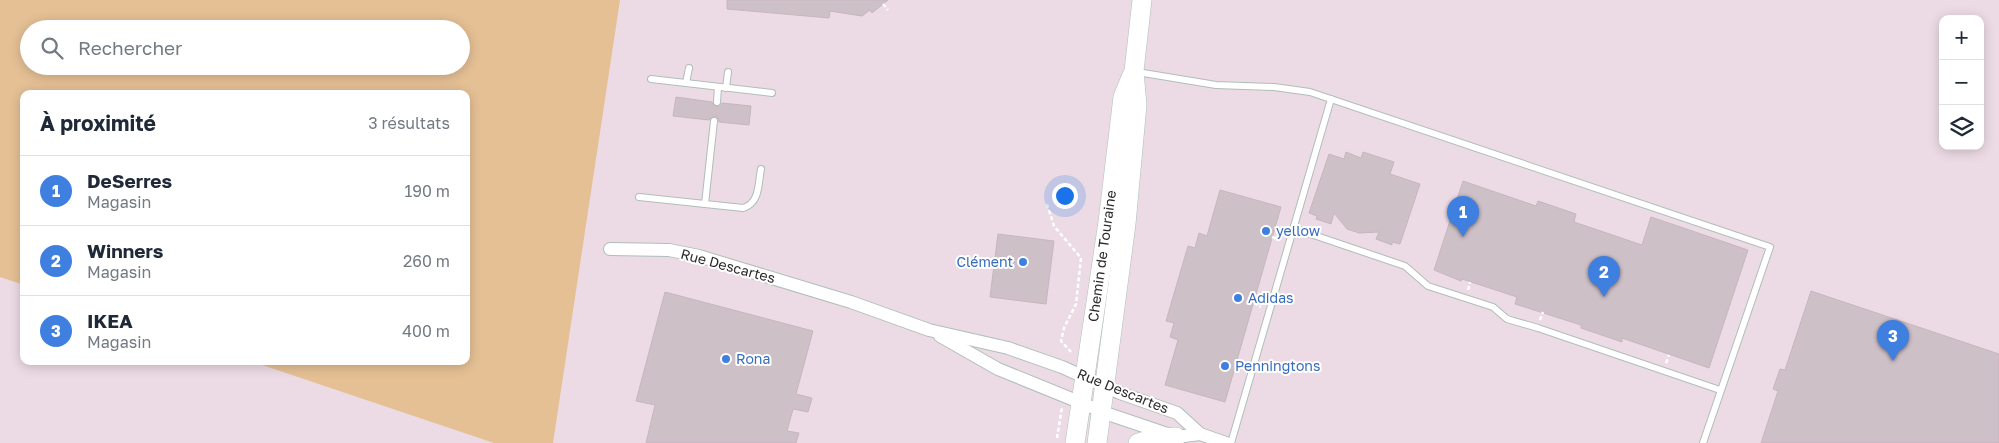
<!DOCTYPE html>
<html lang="fr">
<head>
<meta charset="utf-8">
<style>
  body { margin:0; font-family:"Golos Text",sans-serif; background:#f2f2f3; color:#1f2937 }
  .controls { position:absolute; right:15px; top:15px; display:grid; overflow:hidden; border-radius:10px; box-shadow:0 2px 12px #0003 }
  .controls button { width:45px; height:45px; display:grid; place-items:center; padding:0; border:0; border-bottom:1px solid #e0e1e3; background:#fff; color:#1f2937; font:25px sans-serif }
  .you { position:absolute; left:1064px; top:195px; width:18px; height:18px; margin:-12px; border:4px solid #fff; border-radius:50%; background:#1a73e8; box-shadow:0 0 0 8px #1a73e833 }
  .badge { display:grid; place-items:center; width:32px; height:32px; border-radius:50%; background:#298976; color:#fff; font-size:16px; font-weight:700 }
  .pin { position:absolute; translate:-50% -41px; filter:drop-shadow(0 1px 2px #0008) }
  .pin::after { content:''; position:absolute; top:26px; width:18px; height:15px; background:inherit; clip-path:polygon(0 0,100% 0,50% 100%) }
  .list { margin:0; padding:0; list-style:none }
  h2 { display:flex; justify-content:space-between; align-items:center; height:65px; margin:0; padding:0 20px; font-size:21px }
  h2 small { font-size:16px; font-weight:400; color:#747a83 }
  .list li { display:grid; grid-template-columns:32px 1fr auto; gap:15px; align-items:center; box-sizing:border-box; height:70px; padding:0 20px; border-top:1px solid #e0e1e3 }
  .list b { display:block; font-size:19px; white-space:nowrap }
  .list p { margin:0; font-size:16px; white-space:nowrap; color:#747a83 }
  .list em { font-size:16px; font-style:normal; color:#747a83 }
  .icon { flex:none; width:28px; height:28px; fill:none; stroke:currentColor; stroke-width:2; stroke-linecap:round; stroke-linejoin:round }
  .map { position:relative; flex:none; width:1999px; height:443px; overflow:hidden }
  .search { position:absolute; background:#fff; box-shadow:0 2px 12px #0003; left:20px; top:20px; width:450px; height:55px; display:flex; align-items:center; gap:12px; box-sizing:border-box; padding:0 18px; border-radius:28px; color:#747a83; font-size:19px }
  .panel { position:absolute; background:#fff; box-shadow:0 2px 12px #0003; left:20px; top:90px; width:450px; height:275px; border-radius:10px }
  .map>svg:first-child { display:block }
</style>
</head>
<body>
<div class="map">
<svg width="1999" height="443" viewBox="0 0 1999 443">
  <rect width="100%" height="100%" fill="#ecdbe4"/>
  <path fill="#e5c095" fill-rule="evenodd" d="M0 0H620L553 443H494L250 361H466V94H24V285L0 277ZM29 29H461V66H29Z"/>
  <g fill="#cec0c7" stroke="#c8b5be">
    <polygon points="727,0 888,0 872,13 870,10 862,16 830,11 829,18 727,9"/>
    <polygon points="676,97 712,102 716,107 720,106 722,103 751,106 749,125 719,122 717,117 714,116 709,120 673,116"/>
    <polygon points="1346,152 1361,158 1363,152 1394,162 1390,174 1420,184 1400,244 1392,242 1392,245 1376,239 1379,232 1359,233 1347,229 1334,213 1331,224 1316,219 1317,216 1309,213 1329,154 1344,159"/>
    <polygon points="1463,181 1536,206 1538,201 1576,214 1574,222 1642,245 1651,217 1748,250 1709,368 1622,338 1622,342 1581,328 1581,325 1515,304 1517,297 1462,279 1461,281 1434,270"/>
    <polygon points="1220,190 1281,207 1225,402 1165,385 1178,340 1170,337 1174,323 1166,321 1188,246 1195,248 1199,233 1207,236"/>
    <polygon points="998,234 1054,241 1046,304 990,297"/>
    <polygon points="1811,291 1999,354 1999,443 1761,443 1778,391 1773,389 1780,369 1785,370"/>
    <polygon points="665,292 813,331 796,394 812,398 808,412 793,409 787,431 799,433 796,443 646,443 655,405 636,401"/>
  </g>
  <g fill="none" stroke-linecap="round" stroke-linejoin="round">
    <g stroke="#afbeb9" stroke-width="8">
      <g id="lane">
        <polyline points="1137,72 1216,85 1274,87 1310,92 1770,247 1703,443"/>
        <polyline points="651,79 772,93"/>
        <polyline points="686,83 689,68"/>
        <polyline points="726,88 728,72"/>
        <polyline points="717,102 718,87"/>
        <path d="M639 197 743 208C760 203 758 184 761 169"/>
        <polyline points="705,204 714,121"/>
        <polyline points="1293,228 1405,266 1428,286 1493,307 1507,319 1538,328 1720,390"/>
        <polyline points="1231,443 1331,99"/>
      </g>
    </g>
    <g stroke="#afbeb9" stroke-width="14">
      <g id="street">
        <polyline points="610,249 669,250 699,256 851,302 929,330 1008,348 1062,367 1120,393 1177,413 1200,434"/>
        <polyline points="940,336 998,369 1111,415 1176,437 1200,434 1226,443"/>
      </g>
    </g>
    <g stroke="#afbeb9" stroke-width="20">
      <g id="secondary">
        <polyline points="1075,443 1108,222 1123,97 1132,75"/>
        <polyline points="1097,443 1126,224 1137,105 1134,71 1142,0"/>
        <polyline points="1138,443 1155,438 1176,437"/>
      </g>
    </g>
    <g stroke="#fff" stroke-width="2.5" stroke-dasharray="4 2.5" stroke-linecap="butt">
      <polyline points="883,4 888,10"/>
      <polyline points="1047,204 1054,226 1081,258 1076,304 1064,328 1061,341 1071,352"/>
      <polyline points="1272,237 1280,240"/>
      <polyline points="1468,290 1470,282"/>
      <polyline points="1254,303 1261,307"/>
      <polyline points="1540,320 1543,312"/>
      <polyline points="1666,363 1669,355"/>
      <polyline points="1236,365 1244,366"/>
      <polyline points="1057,438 1062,407"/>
    </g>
    <use href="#lane" stroke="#fff" stroke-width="6"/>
    <use href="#street" stroke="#fff" stroke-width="12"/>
    <use href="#secondary" stroke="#fff" stroke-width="19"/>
  </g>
  <g fill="#3f7fe0" stroke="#fff" stroke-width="2">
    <circle cx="1266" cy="231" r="5"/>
    <circle cx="1023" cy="262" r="5"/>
    <circle cx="1238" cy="298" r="5"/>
    <circle cx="726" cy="359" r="5"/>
    <circle cx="1225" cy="366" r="5"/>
  </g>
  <g text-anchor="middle" stroke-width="4" stroke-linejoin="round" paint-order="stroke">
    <g font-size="14" fill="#366cbe" stroke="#fff" text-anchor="start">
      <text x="1276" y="236">yellow</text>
      <text x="1013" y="267" text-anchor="end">Clément</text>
      <text x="1248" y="303">Adidas</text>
      <text x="736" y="364">Rona</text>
      <text x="1235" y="371">Penningtons</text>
    </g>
    <g font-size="14" fill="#2a2a2a" stroke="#fff">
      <text transform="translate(1102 256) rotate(-82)" y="5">Chemin de Touraine</text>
      <text transform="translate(728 266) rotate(15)" y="5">Rue Descartes</text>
      <text transform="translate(1123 391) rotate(22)" y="5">Rue Descartes</text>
    </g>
  </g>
</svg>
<div class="controls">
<button>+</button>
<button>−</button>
<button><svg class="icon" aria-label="layers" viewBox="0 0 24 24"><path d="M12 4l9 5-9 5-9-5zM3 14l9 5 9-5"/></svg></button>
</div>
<div class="you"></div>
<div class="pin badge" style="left:1463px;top:237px;background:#3f7fe0">1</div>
<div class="pin badge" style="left:1604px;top:297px;background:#3f7fe0">2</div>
<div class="pin badge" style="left:1893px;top:361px;background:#3f7fe0">3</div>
<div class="search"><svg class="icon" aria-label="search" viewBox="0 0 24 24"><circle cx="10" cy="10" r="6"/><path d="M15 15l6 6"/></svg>Rechercher</div>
<section class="panel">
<h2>À proximité<small>3 résultats</small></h2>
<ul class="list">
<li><span class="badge" style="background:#3f7fe0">1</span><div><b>DeSerres</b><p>Magasin</p></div><em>190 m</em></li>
<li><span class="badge" style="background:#3f7fe0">2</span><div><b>Winners</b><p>Magasin</p></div><em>260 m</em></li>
<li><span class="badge" style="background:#3f7fe0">3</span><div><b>IKEA</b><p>Magasin</p></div><em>400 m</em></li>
</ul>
</section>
</div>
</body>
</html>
